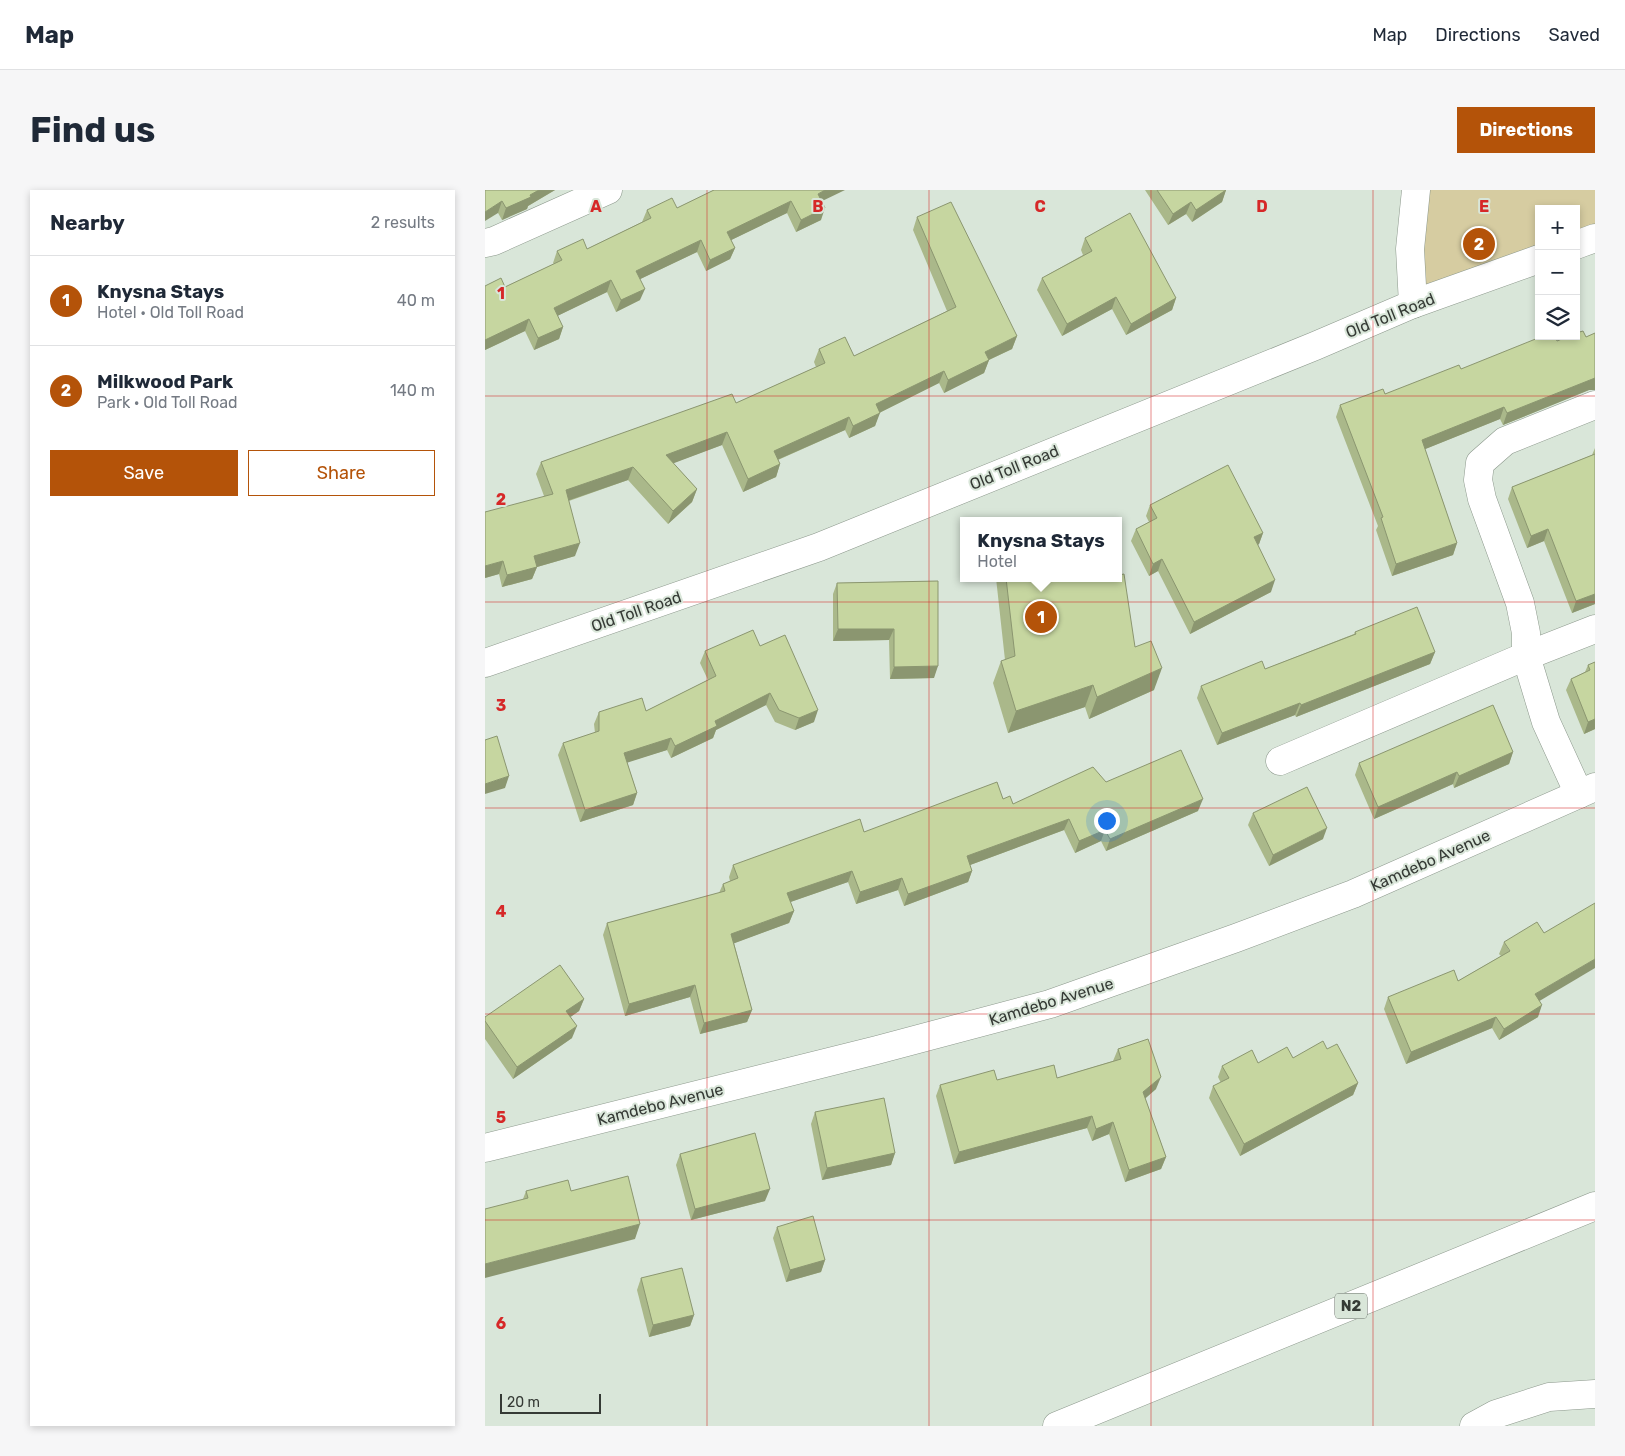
<!DOCTYPE html>
<html lang="en">
<head>
<meta charset="utf-8">
<style>
  body { margin:0; font-family:Rubik,sans-serif; background:#f6f6f7; color:#1f2937 }
  .controls { position:absolute; right:15px; top:15px; display:grid; overflow:hidden; border-radius:0px; box-shadow:0 2px 8px #0003 }
  .controls button { width:45px; height:45px; display:grid; place-items:center; padding:0; border:0; border-bottom:1px solid #e0e1e3; background:#fff; color:#1f2937; font:25px sans-serif }
  .scale { position:absolute; left:15px; bottom:12px; width:101px; box-sizing:border-box; padding-left:5px; border:2px solid #353a35; border-top:0; font-size:14px; line-height:18px; white-space:nowrap; color:#353a35; -webkit-text-stroke:4px #d9e6d9; paint-order:stroke }
  .you { position:absolute; left:621px; top:630px; width:18px; height:18px; margin:-12px; border:4px solid #fff; border-radius:50%; background:#1a73e8; box-shadow:0 0 0 8px #1a73e833 }
  .badge { display:grid; place-items:center; width:32px; height:32px; border-radius:50%; background:#b45309; color:#fff; font-size:16px; font-weight:700 }
  .pin { position:absolute; translate:-50% -50%; border:2px solid #fff; box-shadow:0 1px 5px #0006 }
  .popup { position:absolute; left:475px; top:327px; width:162px; height:65px; box-sizing:border-box; display:grid; place-content:center; border-radius:0px; background:#fff; filter:drop-shadow(0 1px 4px #0005); font-size:16px; white-space:nowrap; color:#747a83 }
  .popup b { font-size:19px; color:#1f2937 }
  .popup::after { content:''; position:absolute; left:50%; top:100%; margin-left:-10px; border:10px solid transparent; border-top-color:#fff }
  .list { margin:0; padding:0; list-style:none }
  h2 { display:flex; justify-content:space-between; align-items:center; height:65px; margin:0; padding:0 20px; font-size:21px }
  h2 small { font-size:16px; font-weight:400; color:#747a83 }
  .list li { display:grid; grid-template-columns:32px 1fr auto; gap:15px; align-items:center; box-sizing:border-box; height:90px; padding:0 20px; border-top:1px solid #e0e1e3 }
  .list b { display:block; font-size:19px; white-space:nowrap }
  .list p { margin:0; font-size:16px; white-space:nowrap; color:#747a83 }
  .list em { font-size:16px; font-style:normal; color:#747a83 }
  .actions { display:flex; gap:10px; padding:15px 20px }
  .actions a { flex:1; padding:11px 0; border:1px solid #b45309; border-radius:0px; text-align:center; font-size:18px; color:#b45309 }
  .actions .main { background:#b45309; color:#fff }
  .icon { flex:none; width:28px; height:28px; fill:none; stroke:currentColor; stroke-width:2; stroke-linecap:round; stroke-linejoin:round }
  .map { position:relative; flex:none; width:1110px; height:1236px; overflow:hidden; border-radius:0px }
  header { display:flex; align-items:center; gap:30px; box-sizing:border-box; height:70px; padding:0 25px; background:#fff; border-bottom:1px solid #e0e1e3 }
  header strong { font-size:24px }
  nav { display:flex; gap:28px; margin-inline-start:auto; font-size:18px }
  .intro { display:flex; align-items:center; justify-content:space-between; box-sizing:border-box; height:120px; padding:0 30px }
  h1 { margin:0; font-size:35px }
  .button { padding:12px 22px; border-radius:0px; background:#b45309; color:#fff; font-size:18px; font-weight:700 }
  main { display:flex; gap:30px; padding:0 30px }
  aside { flex:1; background:#fff; border-radius:0px; box-shadow:0 2px 8px #0003 }
  .map>svg:first-child { display:block }
</style>
</head>
<body>
<header>
<strong>Map</strong>
<nav><a>Map</a><a>Directions</a><a>Saved</a></nav>
</header>
<div class="intro"><h1>Find us</h1><a class="button">Directions</a></div>
<main>
<aside>
<h2>Nearby<small>2 results</small></h2>
<ul class="list">
<li><span class="badge">1</span><div><b>Knysna Stays</b><p>Hotel · Old Toll Road</p></div><em>40 m</em></li>
<li><span class="badge">2</span><div><b>Milkwood Park</b><p>Park · Old Toll Road</p></div><em>140 m</em></li>
</ul>
<div class="actions"><a class="main">Save</a><a>Share</a></div>
</aside>
<div class="map">
<svg width="1110" height="1236" viewBox="0 0 1110 1236">
  <rect width="100%" height="100%" fill="#d9e6d9"/>
  <polygon fill="#d6cca1" points="939,0 1110,0 1110,40 1091,47 1091,19 1054,19 1054,61 934,105"/>
  <g fill="none" stroke-linecap="round" stroke-linejoin="round">
    <g stroke="#8c988c" stroke-width="29">
      <g id="street">
        <polyline points="0,53 9,51 123,0"/>
        <polyline points="1091,55 1110,48"/>
        <polyline points="928,114 925,59 931,0"/>
        <polyline points="0,473 334,357 830,156 928,114 1054,69"/>
        <polyline points="795,571 1041,466 1110,439"/>
        <polyline points="1094,604 1061,532 1041,466 1041,443 1035,413 997,309 993,290 995,273 1020,251 1110,215"/>
        <polyline points="0,958 392,860 565,814 751,748 868,704 1110,597"/>
        <polyline points="989,1236 1011,1224 1064,1207 1110,1204"/>
      </g>
    </g>
    <g stroke="#8c988c" stroke-width="29">
      <polyline id="highway" points="572,1236 1110,1016"/>
    </g>
    <use href="#street" stroke="#fff" stroke-width="28"/>
    <use href="#highway" stroke="#fff" stroke-width="28"/>
  </g>
  <g fill="#aab88a">
    <polygon points="0,0 70,0 43,16 42,19 17,30"/>
    <polygon points="229,0 337,11 336,30 311,42 302,23 246,50 250,58 245,69 221,81 212,62 155,89 155,110 131,122 122,102 72,126 78,137 74,149 49,160 40,141 0,160 0,96 20,97 69,74 68,73 72,61 102,59 157,32 162,20 192,18"/>
    <polygon points="660,0 741,0 737,12 707,32 701,24 683,35"/>
    <polygon points="432,27 532,146 527,159 504,170 499,183 459,203 454,193 394,223 390,236 364,248 360,240 293,270 295,274 291,287 258,302 237,255 188,273 212,299 207,312 183,334 143,290 84,311 90,366 52,377 47,389 17,397 14,384 0,388 59,306 51,284 56,272 251,213 331,177 329,172 334,159 369,166 462,121 428,40"/>
    <polygon points="600,48 691,108 687,120 641,145 627,119 577,146 552,100 557,88 598,65 596,60"/>
    <polygon points="1110,143 1110,200 1104,200 1018,235 1015,229 940,259 972,353 968,365 907,386 891,340 893,336 851,227 855,215 900,204 976,179 1072,151 1101,147"/>
    <polygon points="1110,258 1110,414 1087,423 1059,351 1042,358 1023,309 1027,297 1107,265"/>
    <polygon points="665,315 778,343 774,354 773,355 786,402 705,444 673,381 664,386 646,351 651,339 664,332 661,326"/>
    <polygon points="511,388 596,388 596,390 650,457 669,500 604,529 600,517 523,543 508,493 516,471 520,470"/>
    <polygon points="453,391 449,488 405,489 404,450 348,451 348,404 352,393"/>
    <polygon points="870,442 950,462 945,474 811,527 810,525 732,555 712,508 716,496 780,479 869,444"/>
    <polygon points="275,456 329,532 310,540 290,532 281,515 231,540 228,548 186,568 182,560 142,572 152,603 148,615 95,632 73,565 78,553 110,543 109,534 114,522 161,521 223,490 215,473 220,461"/>
    <polygon points="1110,472 1110,539 1099,544 1081,500 1086,489 1100,482 1103,475"/>
    <polygon points="1028,562 1024,574 969,598 968,594 889,629 870,585 874,573"/>
    <polygon points="621,592 713,621 621,661 616,651 590,663 579,640 485,675 487,681 483,692 419,716 413,700 371,714 363,692 305,712 309,721 304,733 249,753 267,820 262,832 215,844 205,807 140,826 118,745 122,733 234,703 238,694 245,691 244,687 248,675 379,642 518,609 528,614"/>
    <polygon points="768,623 838,649 784,676 763,635"/>
    <polygon points="1019,752 1054,811 1053,827 1014,850 1007,838 921,874 899,819 903,807 973,791 1016,766 1014,764"/>
    <polygon points="99,809 94,821 85,827 87,848 28,889 0,849 0,827"/>
    <polygon points="633,859 671,899 660,908 681,967 676,979 640,992 624,944 607,951 602,938 469,974 451,906 455,895 512,890 572,888 628,871"/>
    <polygon points="842,859 873,893 868,905 755,966 724,908 728,896 736,893 733,887 737,876 773,873 808,868"/>
    <polygon points="330,922 410,963 406,975 337,990 326,934"/>
    <polygon points="195,964 280,1011 206,1030 191,975"/>
    <polygon points="41,1001 86,1001 150,1049 38,1009"/>
    <polygon points="292,1037 340,1070 336,1082 301,1092 288,1048"/>
    <polygon points="156,1088 209,1125 205,1136 164,1147 152,1100"/>
  </g>
  <g fill="#8b9670">
    <polygon points="54,0 70,0 43,16 42,19 17,30 21,18"/>
    <polygon points="340,0 360,0 329,15 333,4"/>
    <polygon points="741,0 737,12 707,32 711,20"/>
    <polygon points="17,11 13,23 0,31 0,22"/>
    <polygon points="306,11 302,23 238,54 242,42"/>
    <polygon points="706,12 701,24 683,35 688,24"/>
    <polygon points="340,18 336,30 311,42 316,30"/>
    <polygon points="216,50 212,62 147,93 151,81"/>
    <polygon points="250,58 245,69 221,81 225,70"/>
    <polygon points="126,90 122,102 64,130 69,118"/>
    <polygon points="160,99 155,110 131,122 136,110"/>
    <polygon points="631,107 627,119 577,146 582,134"/>
    <polygon points="691,108 687,120 641,145 646,134"/>
    <polygon points="44,129 40,141 0,160 0,150"/>
    <polygon points="78,137 74,149 49,160 53,148"/>
    <polygon points="532,146 527,159 495,174 500,162"/>
    <polygon points="504,170 499,183 459,203 463,190"/>
    <polygon points="459,181 454,193 386,227 391,214"/>
    <polygon points="1110,188 1110,200 1104,200 1018,235 1022,223"/>
    <polygon points="1019,217 1015,229 933,262 937,250"/>
    <polygon points="395,223 390,236 364,248 368,236"/>
    <polygon points="364,227 360,240 285,273 289,261"/>
    <polygon points="242,242 237,255 176,278 181,265"/>
    <polygon points="295,274 291,287 258,302 263,289"/>
    <polygon points="148,277 143,290 76,313 81,300"/>
    <polygon points="212,299 207,312 183,334 188,321"/>
    <polygon points="1063,339 1059,351 1042,358 1046,346"/>
    <polygon points="778,343 774,354 765,359 769,347"/>
    <polygon points="95,353 90,366 52,377 47,389 17,397 22,385 49,366"/>
    <polygon points="972,353 968,365 907,386 911,374"/>
    <polygon points="677,369 673,381 664,386 668,374"/>
    <polygon points="18,371 14,384 0,388 0,376"/>
    <polygon points="790,390 786,402 705,444 709,432"/>
    <polygon points="1110,404 1110,414 1087,423 1091,411"/>
    <polygon points="353,439 409,439 404,450 348,451"/>
    <polygon points="950,462 945,474 811,527 816,515"/>
    <polygon points="453,476 449,488 405,489 409,477"/>
    <polygon points="677,478 669,500 604,529 612,507"/>
    <polygon points="608,495 600,517 523,543 531,521"/>
    <polygon points="285,503 281,515 231,540 228,548 186,568 190,556 230,531"/>
    <polygon points="815,513 810,525 732,555 737,543"/>
    <polygon points="333,520 329,532 310,540 314,528"/>
    <polygon points="1110,529 1110,539 1099,544 1103,532"/>
    <polygon points="186,548 182,560 135,575 139,563"/>
    <polygon points="1028,562 1024,574 969,598 974,586"/>
    <polygon points="972,582 968,594 889,629 893,617"/>
    <polygon points="24,586 20,598 0,604 0,594"/>
    <polygon points="152,603 148,615 95,632 100,620"/>
    <polygon points="718,609 713,621 621,661 625,649"/>
    <polygon points="584,629 579,640 477,678 482,666"/>
    <polygon points="842,638 838,649 784,676 788,665"/>
    <polygon points="620,640 616,651 590,663 594,651"/>
    <polygon points="367,681 363,692 297,715 302,703"/>
    <polygon points="487,681 483,692 419,716 423,704"/>
    <polygon points="417,688 413,700 371,714 375,702"/>
    <polygon points="309,721 304,733 242,756 246,744"/>
    <polygon points="1110,769 1110,778 1046,816 1050,804"/>
    <polygon points="210,795 205,807 140,826 144,814"/>
    <polygon points="99,809 94,821 77,833 81,821"/>
    <polygon points="1057,815 1053,827 1014,850 1019,839"/>
    <polygon points="267,820 262,832 215,844 219,833"/>
    <polygon points="1011,827 1007,838 921,874 926,862"/>
    <polygon points="92,836 87,848 28,889 32,877"/>
    <polygon points="676,887 671,899 654,914 658,902"/>
    <polygon points="873,893 868,905 755,966 759,954"/>
    <polygon points="607,926 602,938 469,974 474,962"/>
    <polygon points="628,932 624,944 607,951 611,939"/>
    <polygon points="410,963 406,975 337,990 342,978"/>
    <polygon points="681,967 676,979 640,992 644,980"/>
    <polygon points="285,999 280,1011 206,1030 210,1019"/>
    <polygon points="155,1034 150,1049 0,1088 0,1074"/>
    <polygon points="340,1070 336,1082 301,1092 305,1080"/>
    <polygon points="209,1125 205,1136 164,1147 168,1135"/>
  </g>
  <g fill="#c6d6a0" stroke="#8b9670">
    <polygon points="0,0 54,0 45,5 46,7 21,18 17,11 0,22"/>
    <polygon points="229,0 340,0 333,4 340,18 316,30 306,11 242,42 250,58 225,70 216,50 151,81 160,99 136,110 126,90 69,118 78,137 53,148 44,129 0,150 0,96 16,88 20,97 77,70 72,61 98,49 102,59 166,28 162,20 187,8 192,18"/>
    <polygon points="672,0 741,0 711,20 706,12 688,24"/>
    <polygon points="466,12 532,146 500,162 504,170 463,190 459,181 391,214 395,223 368,236 364,227 289,261 295,274 263,289 242,242 181,265 212,299 188,321 148,277 81,300 95,353 49,366 52,377 22,385 18,371 0,376 0,322 68,304 56,272 247,204 251,213 340,173 334,159 360,147 369,166 471,117 432,27"/>
    <polygon points="645,23 691,108 646,134 631,107 582,134 557,88 607,61 600,48"/>
    <polygon points="1098,141 1101,147 1110,143 1110,188 1022,223 1019,217 937,250 972,353 911,374 896,328 898,327 855,215 898,199 900,204 974,175 976,179 1058,146 1070,146 1072,151 1084,146 1091,146 1091,143"/>
    <polygon points="1110,264 1110,404 1091,411 1063,339 1046,346 1027,297"/>
    <polygon points="743,275 778,343 769,347 790,390 709,432 677,369 668,374 651,339 672,328 665,315"/>
    <polygon points="639,384 650,457 666,451 677,478 612,507 608,495 531,521 516,471 530,466 521,388 596,388 596,390 610,388 634,388 634,385"/>
    <polygon points="453,391 453,476 409,477 409,439 353,439 352,393"/>
    <polygon points="932,417 950,462 816,515 815,513 737,543 716,496 777,471 780,479 871,444 870,442"/>
    <polygon points="268,440 275,456 300,445 333,520 314,528 294,520 285,503 230,531 232,536 190,556 186,548 139,563 152,603 100,620 78,553 114,541 114,522 157,508 161,521 231,486 220,461"/>
    <polygon points="1110,472 1110,529 1103,532 1086,489 1105,480 1103,475"/>
    <polygon points="1008,515 1028,562 974,586 972,582 893,617 874,573"/>
    <polygon points="12,546 24,586 0,594 0,550"/>
    <polygon points="696,560 718,609 625,649 620,640 594,651 584,629 482,666 487,681 423,704 417,688 375,702 367,681 302,703 309,721 246,744 267,820 219,833 210,795 144,814 122,733 240,701 238,694 253,688 248,675 375,629 379,642 512,592 518,609 525,606 528,614 608,577 621,592"/>
    <polygon points="822,597 842,638 788,665 768,623"/>
    <polygon points="1110,713 1110,769 1050,804 1057,815 1019,839 1011,827 926,862 903,807 969,780 973,791 1025,761 1019,752 1052,732 1059,743"/>
    <polygon points="75,775 99,809 81,821 92,836 32,877 0,831 0,827"/>
    <polygon points="663,849 676,887 658,902 681,967 644,980 628,932 611,939 607,926 474,962 455,895 509,880 512,890 569,875 572,888 636,869 633,859"/>
    <polygon points="838,851 842,859 852,854 873,893 759,954 728,896 744,888 737,876 767,860 773,873 802,857 808,868"/>
    <polygon points="399,908 410,963 342,978 330,922"/>
    <polygon points="270,943 285,999 210,1019 195,964"/>
    <polygon points="143,986 155,1034 0,1074 0,1019 43,1008 41,1001 83,990 86,1001"/>
    <polygon points="328,1026 340,1070 305,1080 292,1037"/>
    <polygon points="197,1078 209,1125 168,1135 156,1088"/>
  </g>
  <path fill="none" stroke="#d62828" stroke-width="1" stroke-opacity="0.55" d="M222 0V1236M444 0V1236M666 0V1236M888 0V1236M0 206H1110M0 412H1110M0 618H1110M0 824H1110M0 1030H1110"/>
  <g text-anchor="middle" stroke-width="4" stroke-linejoin="round" paint-order="stroke">
    <rect fill="#d9e6d9" stroke="#666e66" stroke-width="1" x="850" y="1103.5" width="32" height="25" rx="4"/>
    <g font-size="15" font-weight="bold" fill="#353a35">
      <text x="866" y="1121">N2</text>
    </g>
    <g font-size="16" fill="#353a35" stroke="#d9e6d9">
      <text transform="translate(905 125) rotate(-22)" y="6">Old Toll Road</text>
      <text transform="translate(529 277) rotate(-22)" y="6">Old Toll Road</text>
      <text transform="translate(151 421) rotate(-19)" y="6">Old Toll Road</text>
      <text transform="translate(945 670) rotate(-24)" y="6">Kamdebo Avenue</text>
      <text transform="translate(566 811) rotate(-17)" y="6">Kamdebo Avenue</text>
      <text transform="translate(175 914) rotate(-14)" y="6">Kamdebo Avenue</text>
    </g>
  </g>
  <g font-size="16" text-anchor="middle" font-weight="bold" fill="#d62828" stroke="#d9e6d9" stroke-width="4" stroke-linejoin="round" paint-order="stroke">
    <text x="111" y="22">A</text>
    <text x="333" y="22">B</text>
    <text x="555" y="22">C</text>
    <text x="777" y="22">D</text>
    <text x="999" y="22">E</text>
    <text x="16" y="109">1</text>
    <text x="16" y="315">2</text>
    <text x="16" y="521">3</text>
    <text x="16" y="727">4</text>
    <text x="16" y="933">5</text>
    <text x="16" y="1139">6</text>
  </g>
</svg>
<div class="controls">
<button>+</button>
<button>−</button>
<button><svg class="icon" aria-label="layers" viewBox="0 0 24 24"><path d="M12 4l9 5-9 5-9-5zM3 14l9 5 9-5"/></svg></button>
</div>
<div class="scale">20 m</div>
<div class="you"></div>
<div class="pin badge" style="left:556px;top:427px">1</div>
<div class="popup"><b>Knysna Stays</b>Hotel</div>
<div class="pin badge" style="left:994px;top:54px">2</div>
</div>
</main>
</body>
</html>
